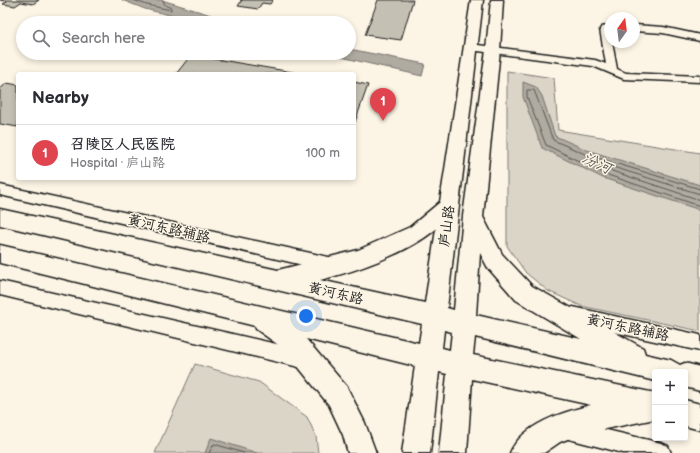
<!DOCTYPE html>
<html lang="en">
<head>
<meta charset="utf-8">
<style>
  body { margin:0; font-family:"Balsamiq Sans","LXGW WenKai TC",sans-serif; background:#f7f7f7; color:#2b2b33 }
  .controls { position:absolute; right:12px; bottom:12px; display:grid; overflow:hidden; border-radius:4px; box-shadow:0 2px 6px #0003 }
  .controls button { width:36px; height:36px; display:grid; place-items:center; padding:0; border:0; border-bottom:1px solid #e1e1e2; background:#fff; color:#2b2b33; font:20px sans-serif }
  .compass { position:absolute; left:604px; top:12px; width:36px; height:36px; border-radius:50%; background:#fff; box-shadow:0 2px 6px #0003; rotate:14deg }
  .you { position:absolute; left:306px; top:316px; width:14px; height:14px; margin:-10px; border:3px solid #fff; border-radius:50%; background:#1a73e8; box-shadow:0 0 0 6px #1a73e833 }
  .badge { display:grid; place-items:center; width:26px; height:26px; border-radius:50%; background:#0b8043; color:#fff; font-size:13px; font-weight:700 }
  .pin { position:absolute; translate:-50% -33px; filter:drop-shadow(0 1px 2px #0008) }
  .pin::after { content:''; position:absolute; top:21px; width:14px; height:12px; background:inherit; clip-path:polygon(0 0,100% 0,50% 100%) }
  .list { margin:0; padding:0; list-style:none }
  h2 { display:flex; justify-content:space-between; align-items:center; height:52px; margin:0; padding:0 16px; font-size:17px }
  h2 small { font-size:13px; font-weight:400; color:#7c7c81 }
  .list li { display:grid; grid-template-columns:26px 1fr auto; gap:12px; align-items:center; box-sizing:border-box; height:56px; padding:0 16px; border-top:1px solid #e1e1e2 }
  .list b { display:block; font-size:15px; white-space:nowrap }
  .list p { margin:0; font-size:13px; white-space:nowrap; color:#7c7c81 }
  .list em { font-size:13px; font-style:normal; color:#7c7c81 }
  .icon { flex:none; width:22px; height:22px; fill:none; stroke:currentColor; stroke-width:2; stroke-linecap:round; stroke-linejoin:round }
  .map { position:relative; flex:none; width:700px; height:453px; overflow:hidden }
  .search { position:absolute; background:#fff; box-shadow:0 2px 6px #0003; left:16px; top:16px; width:340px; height:44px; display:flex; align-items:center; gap:10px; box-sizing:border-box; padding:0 14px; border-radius:22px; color:#7c7c81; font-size:15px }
  .panel { position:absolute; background:#fff; box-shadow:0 2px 6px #0003; left:16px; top:72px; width:340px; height:108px; border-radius:4px }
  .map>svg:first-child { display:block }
</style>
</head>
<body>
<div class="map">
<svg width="700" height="453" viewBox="0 0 700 453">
  <rect width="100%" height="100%" fill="#fcf5e5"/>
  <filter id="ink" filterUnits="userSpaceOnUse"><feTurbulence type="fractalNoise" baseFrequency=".025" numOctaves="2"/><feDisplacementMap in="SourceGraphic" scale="8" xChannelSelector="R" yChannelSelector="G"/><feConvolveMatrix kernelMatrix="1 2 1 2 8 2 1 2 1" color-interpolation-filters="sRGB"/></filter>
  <g filter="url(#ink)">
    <g fill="#dbd5c8" stroke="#7c7872">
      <polygon points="507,71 554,78 558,130 700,153 700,331 581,306 548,291 526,273 507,246"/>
      <polygon points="195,364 259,382 307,417 316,436 318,453 155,453"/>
    </g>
    <g fill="#b0aba1" stroke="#75726c">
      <polygon points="122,0 162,0 237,23 202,23 145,9"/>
      <polygon points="349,49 425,64 422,76 324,53 349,53"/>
      <polygon points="523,82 536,87 542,96 555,136 587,150 700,185 700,210 603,178 542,148 523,97"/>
      <polygon points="211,438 257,453 205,453"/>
    </g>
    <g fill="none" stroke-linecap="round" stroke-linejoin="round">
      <g stroke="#575551" stroke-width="1">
        <polyline points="133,0 147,5 171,10 171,8 165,5 163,0"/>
        <polyline points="700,189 585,154 553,140 534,90 527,90 527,97 546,145 605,174 700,206"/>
        <polyline points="700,194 613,167 610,169 612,171 700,200"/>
        <polyline points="209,453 214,444 244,453"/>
      </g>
    </g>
    <g fill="#c4c0b3" stroke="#1c1c1c">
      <polygon points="0,0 39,0 33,4 21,2 15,6 3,4 7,1"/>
      <polygon points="240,0 273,0 270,4 262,3 258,9 238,6 242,0"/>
      <polygon points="378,0 413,0 401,40 365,35"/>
      <polygon points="191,55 304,74 176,74"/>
      <polygon points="354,82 368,85 354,125"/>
      <polygon points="7,83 18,85 18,127 0,124 0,89"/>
    </g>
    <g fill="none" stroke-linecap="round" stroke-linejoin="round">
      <g stroke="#1c1c1c" stroke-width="3">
        <g id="street">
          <polygon points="610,25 610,42 612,42 617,69 626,73 700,76 700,82 624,79 593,66 470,50 465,47 470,44 595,60 606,64 600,29 602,27"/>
          <polygon points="634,25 663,27 700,35 700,41 663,33 634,31"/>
          <polygon points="0,185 333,258 338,260 340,265 338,270 333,272 0,195"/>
          <polygon points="0,281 307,351 313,354 316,360 313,366 307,369 0,295"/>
          <polygon points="573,307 700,335 700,351 573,323 567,320 565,315 567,310"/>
          <polygon points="565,420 661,443 668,446 671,453 623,453 565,438 558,436 556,429 558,422"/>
        </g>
      </g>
      <g stroke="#1c1c1c" stroke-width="3">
        <g id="secondary">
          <path d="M471 0H483L447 308 454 310 463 216 486 50 491 0H503L500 50 483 217 502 254 532 286 643 348 645 354 671 360 680 365 685 363 700 367V391L685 387V372H655V381L475 337 473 355 655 393V419L580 434 560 442 544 453H510C522 424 563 412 591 405L472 379 467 453H439L447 374 439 372 430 453H402L415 366 306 339 347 387 365 423 376 453H348L343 435 329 405 284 349 256 329 255 326 0 263V245L419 343 422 324 0 225V209L278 270 358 250 410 227 440 202ZM436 229 425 303 320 280C356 271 408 253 436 229ZM480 253 488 268 516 300 581 339 476 315ZM444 330 452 332 450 350 442 348Z"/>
          <polygon points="685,400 700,404 700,430 685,426"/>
        </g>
      </g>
      <use href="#street" fill="#fcf5e5" fill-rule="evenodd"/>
      <use href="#secondary" fill="#fcf5e5" fill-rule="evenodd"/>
    </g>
  </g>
  <g text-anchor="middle" stroke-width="3" stroke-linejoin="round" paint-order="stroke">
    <g font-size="14" fill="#1c1c1c" stroke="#fcf5e5">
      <text transform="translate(446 226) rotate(-82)" y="5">庐山路</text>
      <text transform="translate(169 228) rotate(13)" y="5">黄河东路辅路</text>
      <text transform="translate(336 293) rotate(13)" y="5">黄河东路</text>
      <text transform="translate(628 327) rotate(12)" y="5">黄河东路辅路</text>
    </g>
    <g font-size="15" font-style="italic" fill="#575551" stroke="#fcf5e5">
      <text transform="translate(597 163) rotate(25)" y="5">汾河</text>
    </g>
  </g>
</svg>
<div class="controls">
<button>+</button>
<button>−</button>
</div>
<svg class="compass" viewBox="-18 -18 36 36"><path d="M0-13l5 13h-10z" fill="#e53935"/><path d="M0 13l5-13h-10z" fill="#7c7c81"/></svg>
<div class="you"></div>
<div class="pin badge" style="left:383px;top:121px;background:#e0444e">1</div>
<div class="search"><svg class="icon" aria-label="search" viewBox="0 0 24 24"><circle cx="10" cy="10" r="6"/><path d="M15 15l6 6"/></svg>Search here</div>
<section class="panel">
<h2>Nearby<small></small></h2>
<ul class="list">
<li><span class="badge" style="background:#e0444e">1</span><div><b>召陵区人民医院</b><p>Hospital · 庐山路</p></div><em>100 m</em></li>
</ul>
</section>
</div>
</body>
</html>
